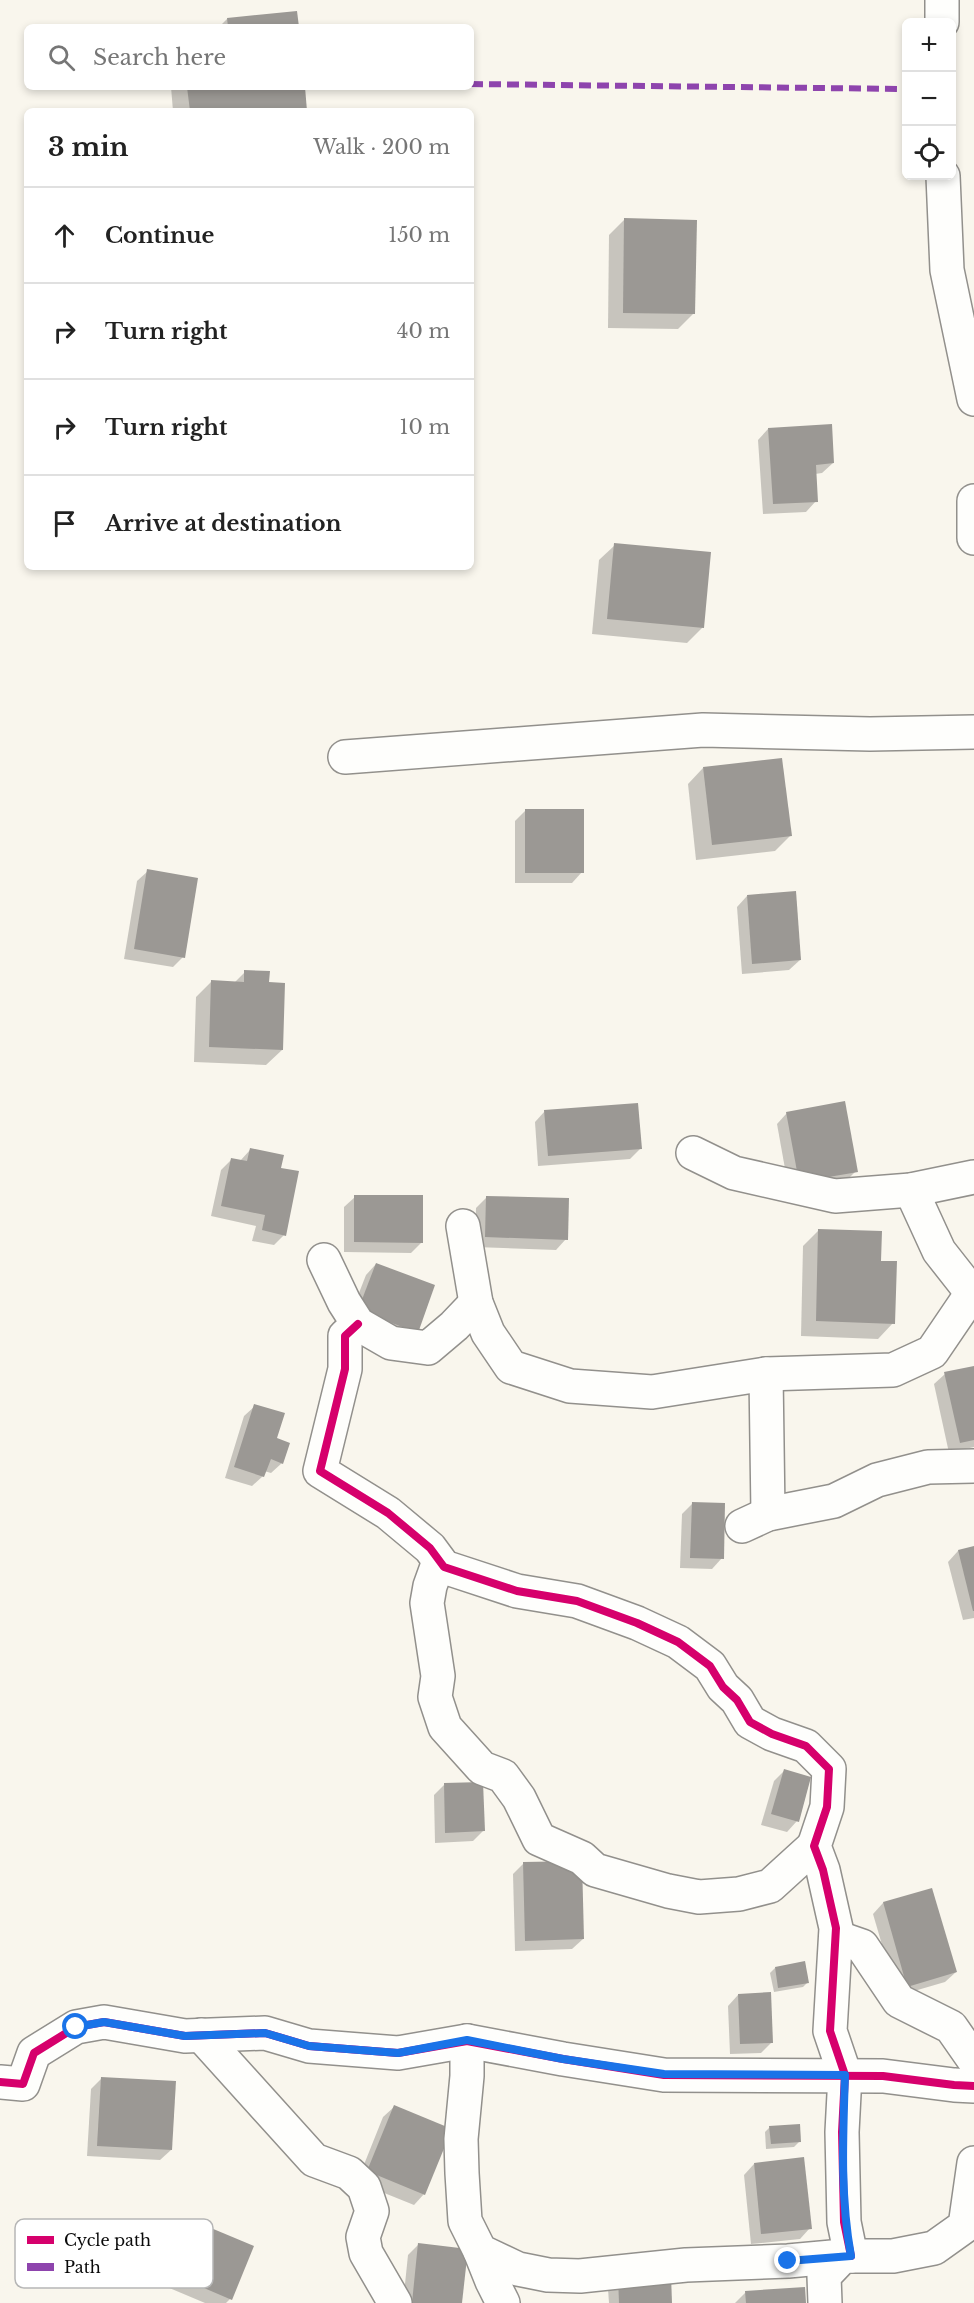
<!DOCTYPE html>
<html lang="en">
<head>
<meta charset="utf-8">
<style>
  body { margin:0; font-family:"Libre Baskerville",serif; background:#f2f2f2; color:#222 }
  .controls { position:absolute; right:18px; top:18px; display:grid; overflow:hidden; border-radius:9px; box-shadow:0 3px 9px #0003 }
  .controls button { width:54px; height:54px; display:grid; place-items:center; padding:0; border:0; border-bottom:2px solid #e0e0e0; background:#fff; color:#222; font:30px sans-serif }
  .stop { position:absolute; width:18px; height:18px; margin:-14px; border:4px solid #1a73e8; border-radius:50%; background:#fff }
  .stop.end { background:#1a73e8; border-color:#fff; box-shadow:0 2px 6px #0008 }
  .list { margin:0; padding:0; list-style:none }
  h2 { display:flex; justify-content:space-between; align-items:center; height:78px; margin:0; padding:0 24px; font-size:26px }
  h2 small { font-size:20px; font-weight:400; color:#767676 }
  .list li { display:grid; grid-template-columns:39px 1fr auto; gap:18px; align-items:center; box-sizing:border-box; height:96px; padding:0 24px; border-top:2px solid #e0e0e0 }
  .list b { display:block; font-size:22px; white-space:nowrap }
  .list em { font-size:20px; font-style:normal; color:#767676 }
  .icon { flex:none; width:33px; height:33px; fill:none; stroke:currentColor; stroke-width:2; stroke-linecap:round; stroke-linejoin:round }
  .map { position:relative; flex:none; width:974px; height:2303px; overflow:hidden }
  .search { position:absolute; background:#fff; box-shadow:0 3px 9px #0003; left:24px; top:24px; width:450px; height:66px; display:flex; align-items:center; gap:15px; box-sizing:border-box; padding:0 21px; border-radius:9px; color:#767676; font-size:22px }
  .panel { position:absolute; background:#fff; box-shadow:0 3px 9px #0003; left:24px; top:108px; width:450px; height:462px; border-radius:9px }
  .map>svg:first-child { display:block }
</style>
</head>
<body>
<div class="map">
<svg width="974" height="2303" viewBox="0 0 974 2303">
  <rect width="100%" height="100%" fill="#f9f6ed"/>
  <g fill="#0003">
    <polygon points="227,19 297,27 219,27"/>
    <polygon points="171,87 303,87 306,111 173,111"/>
    <polygon points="625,219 693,314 678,329 608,328 609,235"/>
    <polygon points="768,429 833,463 822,473 815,474 816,501 806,512 763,514 758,440"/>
    <polygon points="615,545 703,627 687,643 592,634 599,560"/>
    <polygon points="703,768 791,835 775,851 696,860 688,784"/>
    <polygon points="526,810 582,872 572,883 515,883 515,821"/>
    <polygon points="148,871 183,957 173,967 124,959 137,881"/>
    <polygon points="747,896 800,960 789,970 742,974 737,907"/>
    <polygon points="245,972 267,984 282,1050 266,1065 194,1062 196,997 211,982 234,983"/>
    <polygon points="545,1111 640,1149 630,1159 538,1166 535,1122"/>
    <polygon points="787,1113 856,1171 845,1182 789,1191 777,1124"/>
    <polygon points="250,1150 279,1169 284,1235 274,1245 252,1241 256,1226 211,1216 221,1170 232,1159 240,1161"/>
    <polygon points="355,1197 422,1242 411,1253 344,1252 344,1207"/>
    <polygon points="487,1197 566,1239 556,1250 475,1247 476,1208"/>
    <polygon points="819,1230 879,1262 893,1323 878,1339 801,1336 803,1246"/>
    <polygon points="376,1264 417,1332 348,1321 366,1275"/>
    <polygon points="974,1367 974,1447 949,1453 934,1384 945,1374"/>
    <polygon points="255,1406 275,1439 282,1463 271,1473 264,1471 263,1476 252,1486 225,1478 244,1416"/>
    <polygon points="692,1504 722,1558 712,1569 680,1568 682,1514"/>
    <polygon points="974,1547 974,1618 963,1620 948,1562 958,1551"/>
    <polygon points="784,1771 797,1821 787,1832 761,1825 774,1781"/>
    <polygon points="444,1785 483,1831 473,1841 435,1843 434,1795"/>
    <polygon points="523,1864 583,1939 572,1949 515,1951 513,1874"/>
    <polygon points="931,1890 956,1972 945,1982 897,1996 873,1914 883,1903"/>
    <polygon points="775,1968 808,1982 803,1987 774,1992 770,1973"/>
    <polygon points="738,1995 772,2042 761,2053 730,2054 728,2006"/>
    <polygon points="101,2079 171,2150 160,2160 87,2156 91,2089"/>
    <polygon points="394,2107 424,2194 414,2205 357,2182 383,2117"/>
    <polygon points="770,2127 799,2142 794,2147 766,2149 765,2132"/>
    <polygon points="754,2164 810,2228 800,2239 751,2244 744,2175"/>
    <polygon points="199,2225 230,2299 226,2303 205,2303 167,2287 189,2235"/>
    <polygon points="418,2245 461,2303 403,2303 408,2255"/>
    <polygon points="669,2276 671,2303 609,2303 608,2289"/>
    <polygon points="746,2292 805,2303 735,2303"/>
  </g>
  <g fill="#9b9894">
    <polygon points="297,11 299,27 228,27 227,18"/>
    <polygon points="187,87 305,87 307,111 190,111"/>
    <polygon points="624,218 697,220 695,314 623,313"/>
    <polygon points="832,424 834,463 816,465 818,502 773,504 768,428"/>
    <polygon points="614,543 711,552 704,628 607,619"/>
    <polygon points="782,758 792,836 712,845 703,767"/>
    <rect x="525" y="809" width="59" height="64"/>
    <polygon points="147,869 198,878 185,958 134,949"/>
    <polygon points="796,891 801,960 752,964 747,895"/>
    <polygon points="244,970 270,971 269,982 285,983 283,1050 209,1047 211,980 244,982"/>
    <polygon points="845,1101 858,1172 799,1182 786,1112"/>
    <polygon points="638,1103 642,1149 548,1156 544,1110"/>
    <polygon points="250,1148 284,1155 281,1168 299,1171 286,1236 262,1230 265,1215 221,1206 231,1158 247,1161"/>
    <polygon points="354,1195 423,1195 423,1243 354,1242"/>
    <polygon points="486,1196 569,1198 568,1240 485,1237"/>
    <polygon points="818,1229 882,1231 881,1261 897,1261 895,1324 816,1321"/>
    <polygon points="376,1263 435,1285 418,1333 358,1310"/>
    <polygon points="974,1366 974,1440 960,1443 944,1372"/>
    <polygon points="254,1404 285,1413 277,1438 290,1443 283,1464 271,1459 264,1477 234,1467"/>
    <polygon points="692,1502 725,1503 724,1559 690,1558"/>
    <polygon points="974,1546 974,1611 973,1611 958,1550"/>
    <polygon points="784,1769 811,1777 799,1822 771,1814"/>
    <polygon points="483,1782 485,1831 445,1833 444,1783"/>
    <polygon points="582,1861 584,1939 525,1941 523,1862"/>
    <polygon points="932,1888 957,1972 907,1987 883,1902"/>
    <polygon points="805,1961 809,1983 778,1988 775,1967"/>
    <polygon points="771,1992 773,2043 740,2044 738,1994"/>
    <polygon points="101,2077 176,2081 172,2150 97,2146"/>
    <polygon points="394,2105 452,2129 425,2195 367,2171"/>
    <polygon points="800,2124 801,2142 771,2144 769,2126"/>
    <polygon points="804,2157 812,2229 761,2234 754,2163"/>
    <polygon points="199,2223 254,2246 232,2300 176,2276"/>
    <polygon points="418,2243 468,2249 462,2303 412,2303"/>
    <polygon points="671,2275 672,2303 619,2303 618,2277"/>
    <polygon points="805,2287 806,2303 746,2303 745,2291"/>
  </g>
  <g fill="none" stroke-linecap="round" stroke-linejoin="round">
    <g stroke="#92908c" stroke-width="36">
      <g id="minor">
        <polyline points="345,757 703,730 870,734 974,732"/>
        <polyline points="693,1153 734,1173 835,1196 911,1190 974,1177"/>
        <polyline points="911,1190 939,1251 972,1293 974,1300"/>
        <polyline points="463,1226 476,1303 488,1333 511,1367 570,1386 652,1392 766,1374 893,1370 932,1352 972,1293"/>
        <polyline points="324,1260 344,1302 358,1324 391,1343 428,1348 454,1326 476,1303"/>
        <polyline points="358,1324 345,1336 345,1369 320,1471 388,1513 430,1548 444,1567 517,1591 577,1601 637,1623 678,1642 710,1666 723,1687 737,1700 750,1722 772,1734 806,1746 829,1769 827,1807 814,1846 823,1870 836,1928 830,2031 845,2075 842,2132 844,2222 851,2256"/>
        <polyline points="766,1374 768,1514"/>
        <polyline points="742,1526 768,1514 834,1501 877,1480 928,1467 974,1466"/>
        <polyline points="439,1561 430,1586 427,1603 438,1676 435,1697 445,1727 482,1768 503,1776 519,1798 539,1839 582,1858 595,1870 668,1891 699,1897 739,1894 770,1886 814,1846"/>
        <polyline points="836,1937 862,1946 899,2001 951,2027 974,2060"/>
        <polyline points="201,2035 314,2160 349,2173 364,2187 372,2211 363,2237 366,2253 395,2303"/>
        <polyline points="467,2041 467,2076 461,2139 462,2173 465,2221 480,2251 518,2269 548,2275 580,2276 686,2265 788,2261 843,2256"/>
        <polyline points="0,2082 23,2084 34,2053 76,2027 104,2022 185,2036 265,2033 309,2046 398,2053 467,2041 563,2059 664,2075 883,2076 954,2085 974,2086"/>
        <polyline points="480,2251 492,2281 503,2303"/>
        <polyline points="825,2303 824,2276 843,2256 893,2256 934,2248 965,2226 974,2163"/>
      </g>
    </g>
    <g stroke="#92908c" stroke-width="36">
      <g id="tertiary">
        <polyline points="942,22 942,0"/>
        <polyline points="943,176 947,270 974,399"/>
        <polyline points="974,501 974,538"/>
      </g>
    </g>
    <use href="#minor" stroke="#fefefc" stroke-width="33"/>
    <use href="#tertiary" stroke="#fefefc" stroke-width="33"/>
    <polyline stroke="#8e44ad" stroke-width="6" stroke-dasharray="12 6" stroke-linecap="butt" points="471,84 906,89"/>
    <g stroke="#fff" stroke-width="11">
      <g id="cycleway">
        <polyline points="358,1324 345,1336 345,1369 320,1471 388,1513 430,1548 444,1567 517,1591 577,1601 637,1623 678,1642 710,1666 723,1687 737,1700 750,1722 772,1734 806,1746 829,1769 827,1807 814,1846 823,1870 836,1928 830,2031 845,2075 842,2132 844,2222 851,2256"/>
        <polyline points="0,2082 23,2084 34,2053 76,2027 104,2022 185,2036 265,2033 309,2046 398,2053 467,2041 563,2059 664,2075 883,2076 954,2085 974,2086"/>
      </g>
    </g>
    <use href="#cycleway" stroke="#d6006c" stroke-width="8"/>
  </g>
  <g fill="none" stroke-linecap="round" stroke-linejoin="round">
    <path stroke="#1a73e8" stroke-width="8" d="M76 2027 104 2022 185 2036 265 2033 309 2046 398 2053 467 2040 563 2059 664 2074 845 2075C843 2135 840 2196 851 2256L788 2261"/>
  </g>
  <rect x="15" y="2219" width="198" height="69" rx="9" fill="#fff" stroke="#b6b6b6" stroke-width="1.5"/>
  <rect x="27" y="2236" width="27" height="8" fill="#d6006c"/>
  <rect x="27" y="2263" width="27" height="8" fill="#8e44ad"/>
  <g font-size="16" fill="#0a0a0a">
    <text x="64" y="2246">Cycle path</text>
    <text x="64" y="2273">Path</text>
  </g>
</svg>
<div class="controls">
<button>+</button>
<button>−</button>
<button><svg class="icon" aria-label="locate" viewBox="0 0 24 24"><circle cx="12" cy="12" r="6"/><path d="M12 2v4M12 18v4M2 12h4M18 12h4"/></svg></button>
</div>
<div class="stop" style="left:76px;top:2027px"></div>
<div class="stop end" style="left:788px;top:2261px"></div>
<div class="search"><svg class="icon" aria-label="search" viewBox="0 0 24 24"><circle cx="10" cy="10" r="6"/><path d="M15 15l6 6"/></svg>Search here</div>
<section class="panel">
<h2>3 min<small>Walk · 200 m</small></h2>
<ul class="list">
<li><svg class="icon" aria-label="ahead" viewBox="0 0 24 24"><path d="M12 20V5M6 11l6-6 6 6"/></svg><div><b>Continue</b></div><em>150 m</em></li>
<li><svg class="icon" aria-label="right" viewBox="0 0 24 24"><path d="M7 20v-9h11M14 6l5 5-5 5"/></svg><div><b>Turn right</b></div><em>40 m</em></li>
<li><svg class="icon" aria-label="right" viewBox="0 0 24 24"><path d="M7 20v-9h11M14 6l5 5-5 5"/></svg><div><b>Turn right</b></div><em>10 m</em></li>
<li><svg class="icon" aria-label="arrive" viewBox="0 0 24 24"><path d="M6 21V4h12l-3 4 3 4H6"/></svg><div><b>Arrive at destination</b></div></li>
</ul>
</section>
</div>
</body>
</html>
